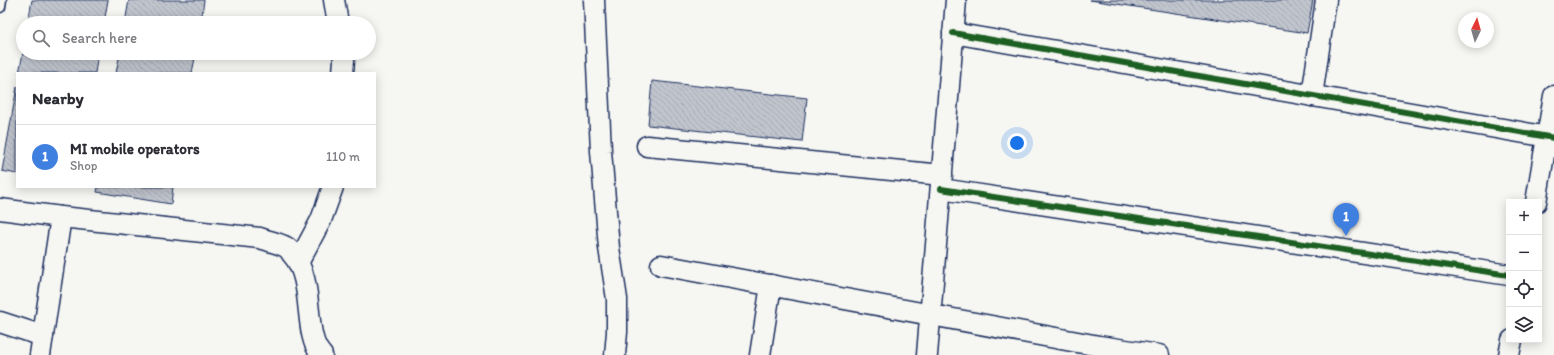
<!DOCTYPE html>
<html lang="en">
<head>
<meta charset="utf-8">
<style>
  body { margin:0; font-family:Itim,sans-serif; background:#f2f2f3; color:#2b2b33 }
  .controls { position:absolute; right:12px; bottom:12px; display:grid; overflow:hidden; border-radius:0px; box-shadow:0 2px 10px #0003 }
  .controls button { width:36px; height:36px; display:grid; place-items:center; padding:0; border:0; border-bottom:1px solid #e1e1e2; background:#fff; color:#2b2b33; font:20px sans-serif }
  .compass { position:absolute; left:1458px; top:12px; width:36px; height:36px; border-radius:50%; background:#fff; box-shadow:0 2px 10px #0003; rotate:5deg }
  .you { position:absolute; left:1017px; top:143px; width:14px; height:14px; margin:-10px; border:3px solid #fff; border-radius:50%; background:#1a73e8; box-shadow:0 0 0 6px #1a73e833 }
  .badge { display:grid; place-items:center; width:26px; height:26px; border-radius:50%; background:#1b2f5e; color:#fff; font-size:13px; font-weight:700 }
  .pin { position:absolute; translate:-50% -33px; filter:drop-shadow(0 1px 2px #0008) }
  .pin::after { content:''; position:absolute; top:21px; width:14px; height:12px; background:inherit; clip-path:polygon(0 0,100% 0,50% 100%) }
  .list { margin:0; padding:0; list-style:none }
  h2 { display:flex; justify-content:space-between; align-items:center; height:52px; margin:0; padding:0 16px; font-size:17px }
  h2 small { font-size:13px; font-weight:400; color:#7c7c81 }
  .list li { display:grid; grid-template-columns:26px 1fr auto; gap:12px; align-items:center; box-sizing:border-box; height:64px; padding:0 16px; border-top:1px solid #e1e1e2 }
  .list b { display:block; font-size:15px; white-space:nowrap }
  .list p { margin:0; font-size:13px; white-space:nowrap; color:#7c7c81 }
  .list em { font-size:13px; font-style:normal; color:#7c7c81 }
  .icon { flex:none; width:22px; height:22px; fill:none; stroke:currentColor; stroke-width:2; stroke-linecap:round; stroke-linejoin:round }
  .map { position:relative; flex:none; width:1554px; height:355px; overflow:hidden }
  .search { position:absolute; background:#fff; box-shadow:0 2px 10px #0003; left:16px; top:16px; width:360px; height:44px; display:flex; align-items:center; gap:10px; box-sizing:border-box; padding:0 14px; border-radius:22px; color:#7c7c81; font-size:15px }
  .panel { position:absolute; background:#fff; box-shadow:0 2px 10px #0003; left:16px; top:72px; width:360px; height:116px; border-radius:0px }
  .map>svg:first-child { display:block }
</style>
</head>
<body>
<div class="map">
<svg width="1554" height="355" viewBox="0 0 1554 355">
  <defs>
    <pattern id="building-back-hatch" width="6" height="6" patternUnits="userSpaceOnUse"><rect width="6" height="6" fill="#c0c4cd"/><path d="M-1 5l2 2M0 0l6 6M5-1l2 2" fill="none" stroke="#a4a9b2"/></pattern>
  </defs>
  <rect width="100%" height="100%" fill="#f6f6f2"/>
  <filter id="ink" filterUnits="userSpaceOnUse"><feTurbulence type="fractalNoise" baseFrequency=".025" numOctaves="2"/><feDisplacementMap in="SourceGraphic" scale="8" xChannelSelector="R" yChannelSelector="G"/><feConvolveMatrix kernelMatrix="1 2 1 2 8 2 1 2 1" color-interpolation-filters="sRGB"/></filter>
  <g filter="url(#ink)">
    <g fill="url(#building-back-hatch)" stroke="#1b2f5e">
      <polygon points="32,0 108,0 104,23 28,23"/>
      <polygon points="129,0 204,0 201,23 125,23"/>
      <polygon points="1090,0 1313,0 1307,33"/>
      <polygon points="23,53 98,53 95,73 19,73"/>
      <polygon points="120,53 196,53 192,73 116,73"/>
      <polygon points="652,81 807,98 802,142 648,125"/>
      <polygon points="17,87 17,174 2,171"/>
      <polygon points="98,187 173,187 171,204 97,192"/>
    </g>
    <g fill="none" stroke-linecap="round" stroke-linejoin="round">
      <g stroke="#1b2f5e" stroke-width="13">
        <polyline id="service" points="0,7 1,0"/>
      </g>
      <g stroke="#1b2f5e" stroke-width="23">
        <g id="minor">
          <polyline points="334,0 338,23"/>
          <polyline points="594,0 601,151 609,248 617,299 617,332 615,355"/>
          <polyline points="953,33 1554,138"/>
          <polyline points="343,73 344,60 343,53"/>
          <polyline points="1312,96 1326,0"/>
          <polyline points="647,146 942,175"/>
          <polyline points="941,189 1509,275"/>
          <polyline points="1536,202 1554,96"/>
          <path d="M0 209 61 217 260 238C268 241 279 243 286 247 288 248 291 252 292 254 316 280 302 336 322 355"/>
          <polyline points="299,261 321,220 333,187"/>
          <polyline points="661,265 1099,346 1159,355"/>
          <polyline points="0,322 43,336"/>
          <polyline points="40,355 61,217"/>
          <polyline points="760,355 771,285"/>
          <polyline points="927,355 956,0"/>
          <polyline points="1509,355 1512,340"/>
        </g>
      </g>
      <use href="#service" stroke="#f6f6f2" stroke-width="10"/>
      <use href="#minor" stroke="#f6f6f2" stroke-width="20"/>
      <g stroke="#f6f6f2" stroke-width="8">
        <g id="cycleway">
          <polyline points="953,33 1554,138"/>
          <polyline points="941,189 1509,275"/>
        </g>
      </g>
      <use href="#cycleway" stroke="#1b5e20" stroke-width="6"/>
    </g>
  </g>
</svg>
<div class="controls">
<button>+</button>
<button>−</button>
<button><svg class="icon" aria-label="locate" viewBox="0 0 24 24"><circle cx="12" cy="12" r="6"/><path d="M12 2v4M12 18v4M2 12h4M18 12h4"/></svg></button>
<button><svg class="icon" aria-label="layers" viewBox="0 0 24 24"><path d="M12 4l9 5-9 5-9-5zM3 14l9 5 9-5"/></svg></button>
</div>
<svg class="compass" viewBox="-18 -18 36 36"><path d="M0-13l5 13h-10z" fill="#e53935"/><path d="M0 13l5-13h-10z" fill="#7c7c81"/></svg>
<div class="you"></div>
<div class="pin badge" style="left:1346px;top:236px;background:#3f7fe0">1</div>
<div class="search"><svg class="icon" aria-label="search" viewBox="0 0 24 24"><circle cx="10" cy="10" r="6"/><path d="M15 15l6 6"/></svg>Search here</div>
<section class="panel">
<h2>Nearby<small></small></h2>
<ul class="list">
<li><span class="badge" style="background:#3f7fe0">1</span><div><b>MI mobile operators</b><p>Shop</p></div><em>110 m</em></li>
</ul>
</section>
</div>
</body>
</html>
